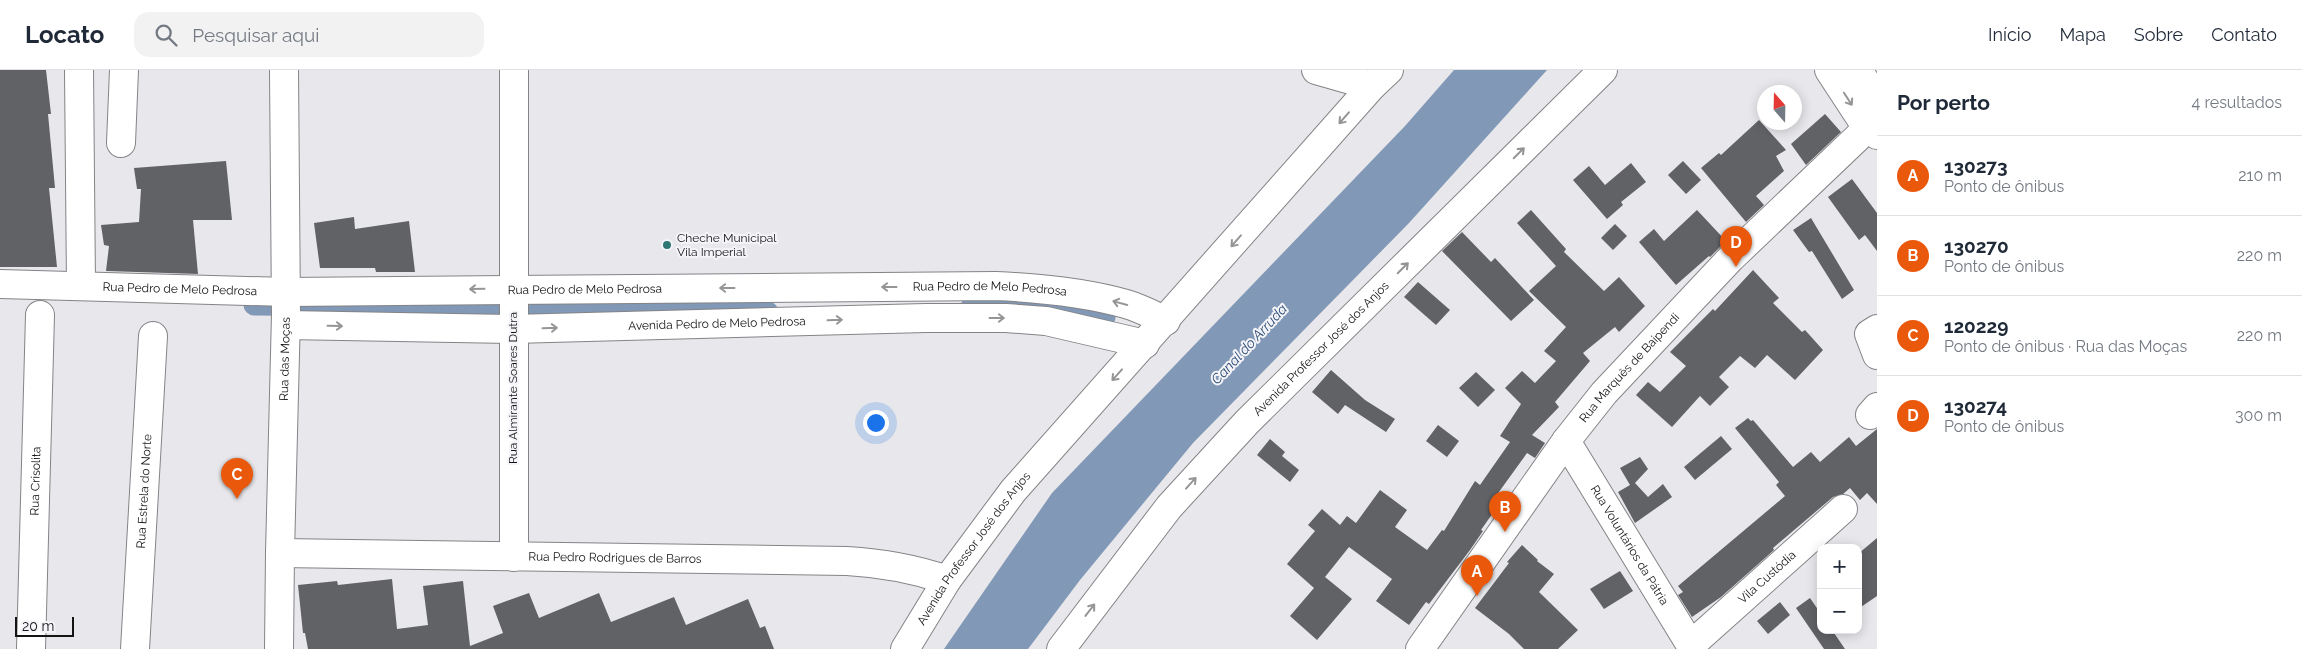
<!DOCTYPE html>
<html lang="pt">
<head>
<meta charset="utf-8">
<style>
  body { margin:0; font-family:Raleway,sans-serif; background:#f2f2f3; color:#1f2937 }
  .controls { position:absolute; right:15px; bottom:15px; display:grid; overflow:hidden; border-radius:10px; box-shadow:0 2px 12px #0003 }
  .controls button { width:45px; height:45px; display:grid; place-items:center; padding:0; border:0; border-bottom:1px solid #e0e1e3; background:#fff; color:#1f2937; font:25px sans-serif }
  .compass { position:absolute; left:1757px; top:15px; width:45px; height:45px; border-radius:50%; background:#fff; box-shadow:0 2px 12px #0003; rotate:340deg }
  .scale { position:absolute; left:15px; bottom:12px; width:59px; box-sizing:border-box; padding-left:5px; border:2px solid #141415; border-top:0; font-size:14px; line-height:18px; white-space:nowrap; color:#141415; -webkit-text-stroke:4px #f5f4f8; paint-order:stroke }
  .you { position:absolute; left:875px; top:352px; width:18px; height:18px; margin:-12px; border:4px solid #fff; border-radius:50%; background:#1a73e8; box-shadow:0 0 0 8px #1a73e833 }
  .badge { display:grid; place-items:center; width:32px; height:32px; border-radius:50%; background:#ea580c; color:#fff; font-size:16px; font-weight:700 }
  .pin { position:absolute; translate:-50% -41px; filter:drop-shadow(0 1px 2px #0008) }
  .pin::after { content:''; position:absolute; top:26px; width:18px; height:15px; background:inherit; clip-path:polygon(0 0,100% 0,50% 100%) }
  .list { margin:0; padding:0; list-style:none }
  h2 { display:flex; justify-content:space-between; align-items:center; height:65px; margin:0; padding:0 20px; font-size:21px }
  h2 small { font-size:16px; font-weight:400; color:#747a83 }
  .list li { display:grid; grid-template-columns:32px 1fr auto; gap:15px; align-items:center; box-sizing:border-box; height:80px; padding:0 20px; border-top:1px solid #e0e1e3 }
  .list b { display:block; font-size:19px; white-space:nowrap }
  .list p { margin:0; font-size:16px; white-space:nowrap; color:#747a83 }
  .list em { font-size:16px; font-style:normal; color:#747a83 }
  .icon { flex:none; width:28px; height:28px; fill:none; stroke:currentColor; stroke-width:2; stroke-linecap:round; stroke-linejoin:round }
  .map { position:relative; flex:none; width:1877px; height:579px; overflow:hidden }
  header { display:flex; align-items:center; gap:30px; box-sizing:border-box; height:70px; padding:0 25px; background:#fff; border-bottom:1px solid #e0e1e3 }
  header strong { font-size:24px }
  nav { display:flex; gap:28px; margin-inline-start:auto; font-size:18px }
  .search { width:350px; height:45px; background:#f2f2f3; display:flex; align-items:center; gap:12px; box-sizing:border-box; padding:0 18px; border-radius:15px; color:#747a83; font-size:19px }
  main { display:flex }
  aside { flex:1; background:#fff }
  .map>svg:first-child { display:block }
</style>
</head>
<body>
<header>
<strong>Locato</strong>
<div class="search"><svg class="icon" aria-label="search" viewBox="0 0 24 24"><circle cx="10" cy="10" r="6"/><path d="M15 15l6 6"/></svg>Pesquisar aqui</div>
<nav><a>Início</a><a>Mapa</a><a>Sobre</a><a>Contato</a></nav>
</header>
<main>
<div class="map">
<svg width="1877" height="579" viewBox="0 0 1877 579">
  <rect width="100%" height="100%" fill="#e8e7eb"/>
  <polygon fill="#8198b6" points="1454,0 1547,0 1409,153 1193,373 1080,510 1028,579 944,579 1052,423 1405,56"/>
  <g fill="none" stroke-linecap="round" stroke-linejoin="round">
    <g stroke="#8198b6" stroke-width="21">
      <polyline points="254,235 732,239 768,242"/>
      <polyline points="971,237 1022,232 1058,232 1105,247"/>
    </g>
  </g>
  <g fill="#616265">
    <polygon points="0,0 46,0 51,44 48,44 55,118 49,118 57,197 0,197"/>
    <polygon points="1825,44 1841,62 1806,95 1791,74"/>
    <polygon points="1759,50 1786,80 1776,86 1784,101 1756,126 1764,135 1746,152 1701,98 1719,83 1721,85"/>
    <polygon points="226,91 232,150 193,150 198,204 106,201 109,176 104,175 101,155 139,152 141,119 137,119 134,98"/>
    <polygon points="1683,91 1701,110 1686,124 1668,105"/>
    <polygon points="1631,93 1646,112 1621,132 1623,135 1607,149 1573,110 1589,96 1605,115"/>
    <polygon points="1852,109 1877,143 1877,181 1865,165 1859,170 1828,127"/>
    <polygon points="1531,140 1566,179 1564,182 1604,221 1619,207 1645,236 1619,262 1615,257 1583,283 1590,291 1555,332 1559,337 1532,365 1545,373 1535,388 1527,383 1496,426 1502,430 1481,460 1483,461 1470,480 1429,534 1426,532 1409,555 1376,531 1392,509 1349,477 1325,507 1352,529 1317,570 1290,546 1314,518 1287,494 1315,461 1308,455 1322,439 1340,455 1347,446 1356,453 1380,420 1407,440 1395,457 1427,480 1442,460 1444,461 1475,411 1480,415 1510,372 1500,366 1521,334 1505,318 1522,301 1535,313 1556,291 1544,281 1566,257 1529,221 1556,196 1517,153"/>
    <polygon points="1697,140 1726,171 1710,187 1709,186 1676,215 1639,172 1654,159 1664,171"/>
    <polygon points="354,147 355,159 409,151 415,202 376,202 375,198 320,198 314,153"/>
    <polygon points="1811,148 1854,220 1842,229 1812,181 1809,182 1793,160"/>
    <polygon points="1615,154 1627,166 1613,180 1601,168"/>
    <polygon points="1462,162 1491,192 1495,188 1534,230 1511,251 1442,181"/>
    <polygon points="1753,200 1779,228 1773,233 1802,262 1805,260 1823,280 1795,310 1767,285 1755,298 1740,286 1719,307 1729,317 1710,336 1700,326 1672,357 1636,325 1648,312 1660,322 1686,296 1670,282 1713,239 1715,241"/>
    <polygon points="1418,212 1450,240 1436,255 1404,227"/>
    <polygon points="1331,300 1365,330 1395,349 1386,362 1345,335 1338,344 1312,322"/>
    <polygon points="1476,302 1495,320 1478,337 1459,318"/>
    <polygon points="1748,348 1751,351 1753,350 1793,397 1811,382 1820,392 1849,367 1856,376 1877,359 1877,434 1867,423 1860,430 1850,418 1843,424 1833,427 1773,478 1774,480 1721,527 1692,547 1678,525 1683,522 1678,516 1785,426 1776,415 1779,412 1735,358"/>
    <polygon points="1438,355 1459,371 1447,387 1426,371"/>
    <polygon points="1721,366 1732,379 1695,410 1684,397"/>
    <polygon points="1270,369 1285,382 1282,386 1299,400 1290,412 1257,385"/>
    <polygon points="1640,387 1648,399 1635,413 1648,427 1663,414 1672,427 1635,453 1618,422 1630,415 1620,398"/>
    <polygon points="1877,468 1877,526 1858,539 1858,484"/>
    <polygon points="1522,475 1538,490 1537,491 1554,504 1539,522 1578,560 1558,579 1524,579 1509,564 1475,538 1509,493 1507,492"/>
    <polygon points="1620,501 1633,521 1604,539 1590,519"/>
    <polygon points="392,509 397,559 428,555 423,516 463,511 470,576 503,563 493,536 529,523 539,548 599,523 611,552 674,527 686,555 748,529 760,558 765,556 774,579 308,579 305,563 303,563 298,515 337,511 338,515"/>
    <polygon points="1810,528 1821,544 1821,560 1832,560 1845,579 1824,579 1796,538"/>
    <polygon points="1780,532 1790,545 1768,564 1757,551"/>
  </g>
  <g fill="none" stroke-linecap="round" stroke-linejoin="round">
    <g stroke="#848487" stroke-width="30">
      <g id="minor">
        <polyline points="79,0 81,215"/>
        <polyline points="1316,0 1372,16"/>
        <polyline points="121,73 124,0"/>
        <path id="s1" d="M0 214 286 222 996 216C1040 218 1084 222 1126 234 1140 238 1153 245 1166 251"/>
        <path id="s2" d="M286 255 513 259 926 248H1006L1046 251 1145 274"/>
        <polyline points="1877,259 1869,264 1877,285"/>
        <polyline points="1870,345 1877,337"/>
        <path id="s3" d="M1566 371 1693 579"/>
        <path id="s4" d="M280 483 847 491C883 493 912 498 947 510"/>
        <polyline points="514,487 514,0"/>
        <path id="s5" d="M1691 575 1843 439"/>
        <path id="s6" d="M31 579 40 245"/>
        <path id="s7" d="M135 579 153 266"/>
        <path id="s8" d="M279 579 280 483 286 244 284 0"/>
        <path id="s9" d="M1420 579 1566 371 1604 323 1731 188 1877 49"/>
      </g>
    </g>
    <g stroke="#848487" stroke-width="30">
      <g id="major">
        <polyline points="1829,0 1867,58 1877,65"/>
        <polyline points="1858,0 1877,29"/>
        <path id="s10" d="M905 579 947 510 1013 421 1372 16 1389 0"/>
        <path id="s11" d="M1061 579 1169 437 1247 352 1603 0"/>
      </g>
    </g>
    <use href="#minor" stroke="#fff" stroke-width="28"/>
    <use href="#major" stroke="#fff" stroke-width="28"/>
  </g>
  <defs><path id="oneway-shaft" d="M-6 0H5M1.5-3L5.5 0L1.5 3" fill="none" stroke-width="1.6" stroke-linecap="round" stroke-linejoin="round" transform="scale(1.25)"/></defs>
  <g stroke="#959596">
    <use href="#oneway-shaft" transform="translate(1848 29) rotate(57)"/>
    <use href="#oneway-shaft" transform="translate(1344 48) rotate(131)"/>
    <use href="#oneway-shaft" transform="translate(1519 83) rotate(-45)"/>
    <use href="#oneway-shaft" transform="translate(1236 171) rotate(131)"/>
    <use href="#oneway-shaft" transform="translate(1403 198) rotate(-45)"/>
    <use href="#oneway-shaft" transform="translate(889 217) rotate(180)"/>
    <use href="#oneway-shaft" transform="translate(727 218) rotate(180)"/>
    <use href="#oneway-shaft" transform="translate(477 219) rotate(179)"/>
    <use href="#oneway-shaft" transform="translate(1120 233) rotate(-165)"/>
    <use href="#oneway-shaft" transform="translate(997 248)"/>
    <use href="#oneway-shaft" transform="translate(835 250) rotate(-2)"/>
    <use href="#oneway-shaft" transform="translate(335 256) rotate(1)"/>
    <use href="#oneway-shaft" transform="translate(550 258) rotate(-2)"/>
    <use href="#oneway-shaft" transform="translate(1117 305) rotate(132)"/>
    <use href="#oneway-shaft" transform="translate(1191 413) rotate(-48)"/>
    <use href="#oneway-shaft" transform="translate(1090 540) rotate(-52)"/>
  </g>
  <circle fill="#2d7775" stroke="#f5f4f8" stroke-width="2" cx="667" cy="175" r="5"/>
  <g text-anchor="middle" stroke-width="4" stroke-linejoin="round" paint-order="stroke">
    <g font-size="12" fill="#141415" stroke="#f5f4f8" text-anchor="start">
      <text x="677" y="172">Cheche Municipal<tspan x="677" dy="14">Vila Imperial</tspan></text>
    </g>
    <g font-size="12" fill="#141415" stroke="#f5f4f8">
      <text dy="4" stroke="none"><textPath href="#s1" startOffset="180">Rua Pedro de Melo Pedrosa</textPath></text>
      <text dy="4" stroke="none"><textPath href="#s1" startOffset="585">Rua Pedro de Melo Pedrosa</textPath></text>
      <text dy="4" stroke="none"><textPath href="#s1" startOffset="990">Rua Pedro de Melo Pedrosa</textPath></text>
      <text dy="4" stroke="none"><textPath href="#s2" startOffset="431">Avenida Pedro de Melo Pedrosa</textPath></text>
      <text dy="4" stroke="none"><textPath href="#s11" startOffset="398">Avenida Professor José dos Anjos</textPath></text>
      <text dy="4" stroke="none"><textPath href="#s8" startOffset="290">Rua das Moças</textPath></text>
      <text dy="4" stroke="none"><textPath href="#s9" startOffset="351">Rua Marquês de Baipendi</textPath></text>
      <text transform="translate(513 318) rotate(-90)" y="4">Rua Almirante Soares Dutra</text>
      <text dy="4" stroke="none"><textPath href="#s6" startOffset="168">Rua Crisolita</textPath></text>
      <text dy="4" stroke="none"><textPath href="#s7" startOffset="158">Rua Estrela do Norte</textPath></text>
      <text dy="4" stroke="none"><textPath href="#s3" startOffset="122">Rua Voluntários da Pátria</textPath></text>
      <text dy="4" stroke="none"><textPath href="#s10" startOffset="122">Avenida Professor José dos Anjos</textPath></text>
      <text dy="4" stroke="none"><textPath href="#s4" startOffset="335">Rua Pedro Rodrigues de Barros</textPath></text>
      <text dy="4" stroke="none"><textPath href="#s5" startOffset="102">Vila Custódia</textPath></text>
    </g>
    <g font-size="14" font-style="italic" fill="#2c4d77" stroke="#f5f4f8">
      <text transform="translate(1249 274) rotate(-47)" y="5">Canal do Arruda</text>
    </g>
  </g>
</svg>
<div class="controls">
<button>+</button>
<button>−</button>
</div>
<svg class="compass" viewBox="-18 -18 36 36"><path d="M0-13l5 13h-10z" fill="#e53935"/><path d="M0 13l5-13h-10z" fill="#747a83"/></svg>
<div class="scale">20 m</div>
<div class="you"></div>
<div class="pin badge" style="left:1477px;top:526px">A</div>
<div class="pin badge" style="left:1505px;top:462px">B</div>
<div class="pin badge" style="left:237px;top:429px">C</div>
<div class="pin badge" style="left:1736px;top:197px">D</div>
</div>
<aside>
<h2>Por perto<small>4 resultados</small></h2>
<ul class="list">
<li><span class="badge">A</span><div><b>130273</b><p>Ponto de ônibus</p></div><em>210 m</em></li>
<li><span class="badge">B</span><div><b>130270</b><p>Ponto de ônibus</p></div><em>220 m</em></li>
<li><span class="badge">C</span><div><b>120229</b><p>Ponto de ônibus · Rua das Moças</p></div><em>220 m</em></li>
<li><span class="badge">D</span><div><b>130274</b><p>Ponto de ônibus</p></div><em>300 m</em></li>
</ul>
</aside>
</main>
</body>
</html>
